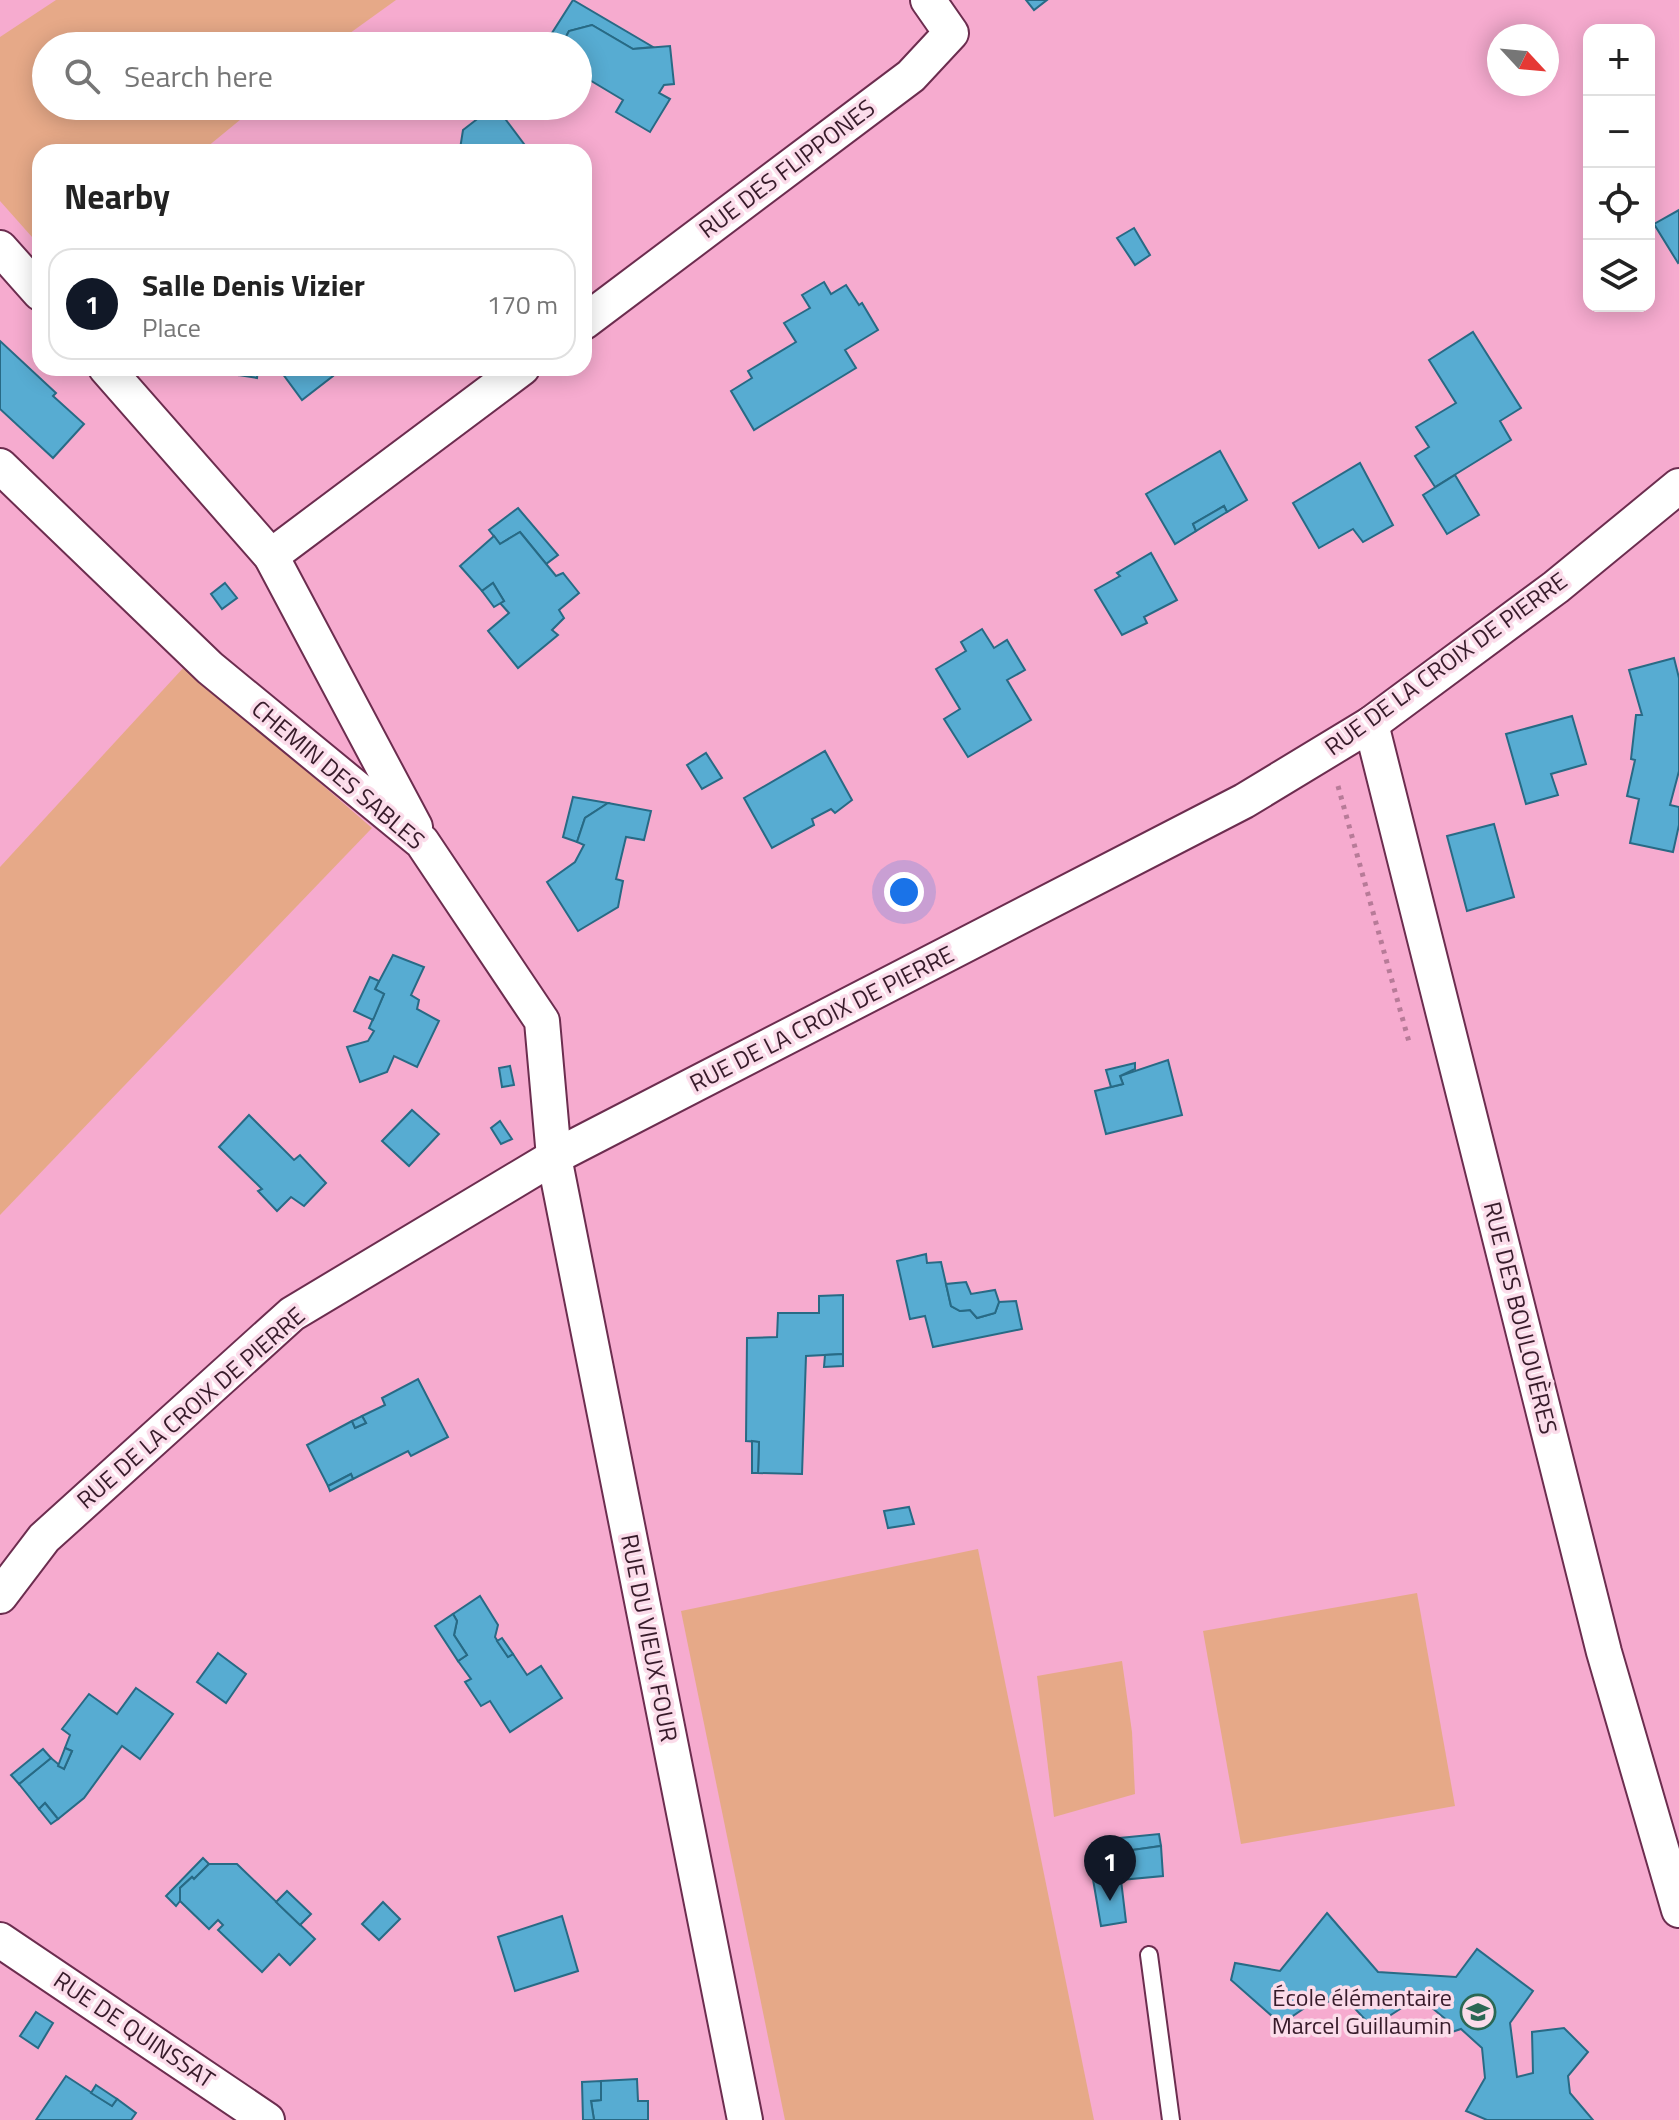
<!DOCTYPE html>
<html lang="en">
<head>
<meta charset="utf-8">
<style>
  body { margin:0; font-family:"Titillium Web",sans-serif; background:#f6f6f6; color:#222 }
  .controls { position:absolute; right:24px; top:24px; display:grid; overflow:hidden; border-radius:16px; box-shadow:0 4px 20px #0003 }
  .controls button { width:72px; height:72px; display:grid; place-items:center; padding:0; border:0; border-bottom:2px solid #e0e0e0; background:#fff; color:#222; font:40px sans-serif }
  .compass { position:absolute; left:1487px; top:24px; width:72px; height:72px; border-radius:50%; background:#fff; box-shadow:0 4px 20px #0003; rotate:116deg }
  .you { position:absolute; left:904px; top:892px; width:28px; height:28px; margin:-20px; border:6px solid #fff; border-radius:50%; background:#1a73e8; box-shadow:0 0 0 12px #1a73e833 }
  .badge { display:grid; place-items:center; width:52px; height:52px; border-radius:50%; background:#111827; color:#fff; font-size:26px; font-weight:700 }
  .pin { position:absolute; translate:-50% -66px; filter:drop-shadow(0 2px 4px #0008) }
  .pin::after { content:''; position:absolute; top:42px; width:28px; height:24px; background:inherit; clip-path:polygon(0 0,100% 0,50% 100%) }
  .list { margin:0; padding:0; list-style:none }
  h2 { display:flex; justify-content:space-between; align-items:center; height:104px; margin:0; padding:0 32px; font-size:34px }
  h2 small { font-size:26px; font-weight:400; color:#767676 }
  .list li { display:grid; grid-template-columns:52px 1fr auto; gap:24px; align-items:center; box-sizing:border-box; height:112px; margin:0 16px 16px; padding:0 16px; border:2px solid #e0e0e0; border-radius:24px }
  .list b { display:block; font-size:30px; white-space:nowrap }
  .list p { margin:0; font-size:26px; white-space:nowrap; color:#767676 }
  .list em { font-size:26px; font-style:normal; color:#767676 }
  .icon { flex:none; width:44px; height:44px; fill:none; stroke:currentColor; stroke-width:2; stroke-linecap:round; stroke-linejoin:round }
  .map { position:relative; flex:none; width:1679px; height:2120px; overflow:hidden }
  .search { position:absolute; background:#fff; box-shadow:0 4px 20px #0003; left:32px; top:32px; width:560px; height:88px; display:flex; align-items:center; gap:20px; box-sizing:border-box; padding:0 28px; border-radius:44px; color:#767676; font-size:30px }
  .panel { position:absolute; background:#fff; box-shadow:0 4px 20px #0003; left:32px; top:144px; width:560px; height:232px; border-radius:24px }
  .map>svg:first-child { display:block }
</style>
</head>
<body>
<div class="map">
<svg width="1679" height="2120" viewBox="0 0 1679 2120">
  <rect width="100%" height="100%" fill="#f6abcf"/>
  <g fill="#e6a988">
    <polygon points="56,0 396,0 332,46 46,46 46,106 257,106 201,152 40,152 40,246 0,201 0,37"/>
    <polygon points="185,666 372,828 0,1215 0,867"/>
    <polygon points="978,1549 1094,2120 785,2120 681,1611"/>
    <polygon points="1417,1593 1455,1806 1241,1844 1203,1631"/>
    <polygon points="1122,1661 1132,1732 1135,1794 1054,1817 1037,1676"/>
  </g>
  <g fill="#57acd2" stroke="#286a85" stroke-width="2">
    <polygon points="573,0 653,47 633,49 592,25 569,31 564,40 552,33"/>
    <polygon points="1026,0 1047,0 1034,10"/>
    <polygon points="592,25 633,49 670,46 674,84 664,85 659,93 670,99 650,132 616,112 623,100 578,73 578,46 561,46 569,31"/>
    <polygon points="485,113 503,116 530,152 462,152 460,149 463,130"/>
    <polygon points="1679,210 1679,262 1678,263 1654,224"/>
    <polygon points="1134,228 1150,255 1135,265 1117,238"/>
    <polygon points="824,282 831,294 846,285 859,305 862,303 878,330 845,350 856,368 754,430 731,391 752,378 748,371 796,342 784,323 810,308 802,295"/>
    <polygon points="1473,332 1521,408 1500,421 1511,440 1435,487 1415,456 1429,447 1416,427 1456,403 1429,360"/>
    <polygon points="0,341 56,393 53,396 84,424 53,458 0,409"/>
    <polygon points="206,368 240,368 238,375"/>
    <polygon points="240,368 258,369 257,378 238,375"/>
    <polygon points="249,368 327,368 333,376 302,400 282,373"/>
    <polygon points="1220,451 1247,500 1227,512 1224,506 1193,524 1196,531 1175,544 1146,494"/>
    <polygon points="1360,463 1393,525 1363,542 1353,529 1319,548 1293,503"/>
    <polygon points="1455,475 1479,515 1447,534 1423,495"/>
    <polygon points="1224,506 1227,512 1196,531 1193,524"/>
    <polygon points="518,508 558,555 546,564 520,532 500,544 489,530"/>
    <polygon points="520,532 556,576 563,573 579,593 559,610 564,618 552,630 558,635 518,668 488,631 509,613 500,603 504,601 493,583 482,591 460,566 494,536 500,544"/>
    <polygon points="1151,553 1177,600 1144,617 1147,623 1122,635 1095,590 1120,576 1117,573"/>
    <polygon points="225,583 237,598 222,609 211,594"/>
    <polygon points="493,583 504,601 494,607 482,591"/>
    <polygon points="982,629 994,648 1007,640 1025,670 1007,680 1031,720 968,757 944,719 960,709 936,669 966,651 961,642"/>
    <polygon points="1674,658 1679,678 1679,771 1670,805 1679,807 1679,825 1673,852 1630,843 1639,799 1627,796 1635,760 1631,759 1636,715 1642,715 1629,670"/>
    <polygon points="1572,716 1586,764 1551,774 1558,795 1526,804 1506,734"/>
    <polygon points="825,751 852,800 835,813 831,809 812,819 814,825 772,848 744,798"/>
    <polygon points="706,753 722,778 702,789 687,765"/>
    <polygon points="573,797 608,803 585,818 577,842 563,837"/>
    <polygon points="608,803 651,811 644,840 626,837 616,879 623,881 618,907 578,931 547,882 575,862 584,845 577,842 585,818"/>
    <polygon points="1494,824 1514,897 1467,911 1447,836"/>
    <polygon points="393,955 424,967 411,995 419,1000 417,1009 439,1021 417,1067 394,1056 387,1072 360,1082 347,1047 368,1041 374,1031 369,1028 384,994 375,989"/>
    <polygon points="370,977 379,981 375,989 384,994 373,1020 354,1011"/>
    <polygon points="1168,1060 1182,1115 1106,1134 1095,1091 1123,1084 1120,1076"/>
    <polygon points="1135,1063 1135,1069 1120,1076 1123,1084 1111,1087 1106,1070"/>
    <polygon points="510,1066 514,1085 502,1087 499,1068"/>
    <polygon points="412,1110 439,1134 409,1166 382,1141"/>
    <polygon points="249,1115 294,1160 300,1155 326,1183 304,1206 291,1197 277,1211 258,1191 262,1189 219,1147"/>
    <polygon points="500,1121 512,1139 501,1144 491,1128"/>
    <polygon points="926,1254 927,1263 941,1262 951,1306 960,1311 970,1310 977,1318 995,1313 999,1302 1016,1301 1022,1329 933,1347 925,1316 910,1319 897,1261"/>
    <polygon points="966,1282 971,1294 995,1290 999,1302 995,1313 977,1318 970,1310 960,1311 951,1306 946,1284"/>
    <polygon points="843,1295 843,1354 806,1356 802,1474 758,1473 759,1442 746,1441 747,1338 777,1337 778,1313 819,1313 819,1296"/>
    <polygon points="843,1354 843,1366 824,1367 825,1355"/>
    <polygon points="418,1379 448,1437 411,1456 408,1451 353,1479 351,1474 328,1486 307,1445 352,1421 355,1428 366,1423 362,1416 385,1405 382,1398"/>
    <polygon points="362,1416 366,1423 355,1428 352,1421"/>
    <polygon points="752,1441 759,1442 758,1473 752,1473"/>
    <polygon points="351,1474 353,1479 330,1491 328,1486"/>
    <polygon points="909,1507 914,1524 888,1528 884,1511"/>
    <polygon points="480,1596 498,1625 495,1637 508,1657 513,1654 527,1675 541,1666 562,1698 510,1732 490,1701 481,1706 465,1682 471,1679 458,1661 467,1655 454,1635 457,1621 453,1614"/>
    <polygon points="453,1614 457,1621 454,1635 467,1655 458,1661 435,1626"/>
    <polygon points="502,1638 513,1654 508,1657 497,1641"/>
    <polygon points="218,1653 246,1674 226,1703 197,1682"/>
    <polygon points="136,1688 173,1714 140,1759 122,1746 84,1798 58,1819 45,1803 39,1809 19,1784 51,1758 64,1769 72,1751 65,1748 70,1735 62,1729 89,1694 117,1714"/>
    <polygon points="65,1748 72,1751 64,1769 58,1766"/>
    <polygon points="43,1749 51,1758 19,1784 11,1775"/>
    <polygon points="45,1803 58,1819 51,1824 39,1809"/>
    <polygon points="1159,1834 1161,1846 1112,1853 1110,1839"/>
    <polygon points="1161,1846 1163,1876 1121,1880 1126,1922 1101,1926 1089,1856"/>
    <polygon points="203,1858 209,1864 194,1879 192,1877 180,1888 180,1901 176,1906 166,1896"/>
    <polygon points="209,1864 237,1864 315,1939 290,1965 279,1954 262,1972 218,1930 223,1925 218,1920 209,1929 180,1901 180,1888 192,1877 194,1879"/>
    <polygon points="287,1891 311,1914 300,1925 276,1902"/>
    <polygon points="383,1902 400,1919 379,1940 362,1924"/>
    <polygon points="1327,1913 1378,1972 1456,1977 1477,1949 1533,1991 1510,2023 1517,2077 1533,2073 1532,2032 1564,2028 1588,2052 1568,2076 1570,2093 1593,2120 1487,2120 1466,2111 1485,2078 1482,2048 1461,2029 1452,2032 1448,2021 1426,2003 1408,2004 1372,2027 1347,2000 1312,2003 1281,2024 1231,1980 1235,1963 1280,1971"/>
    <polygon points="562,1916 578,1971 515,1991 498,1937"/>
    <polygon points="36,2012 53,2023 38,2048 20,2036"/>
    <polygon points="66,2076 112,2106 117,2099 136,2113 131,2120 36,2120"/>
    <polygon points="637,2079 638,2101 648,2101 648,2120 594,2120 591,2101 601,2100 601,2081"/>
    <polygon points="601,2081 601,2100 591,2101 594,2120 583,2120 582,2082"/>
    <polygon points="96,2085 117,2099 112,2106 91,2093"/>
  </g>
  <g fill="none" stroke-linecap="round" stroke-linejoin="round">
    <g stroke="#6c2d4f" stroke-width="20">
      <polyline id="lane" points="1149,1955 1171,2120"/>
    </g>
    <g stroke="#6c2d4f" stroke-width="38">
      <g id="street">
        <polyline points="0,248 40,293"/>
        <polyline points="584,322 911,76 951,33 928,0"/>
        <polyline points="106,368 271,556 415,827"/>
        <polyline points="0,466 210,668 422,842 542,1021 554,1157 745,2120"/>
        <polyline points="271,556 522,368"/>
        <polyline points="1371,724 1604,1652 1679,1910"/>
        <polyline points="0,1596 44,1538 292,1314 554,1157 1244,801 1371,724 1556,587 1679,486"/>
        <polyline points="0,1940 267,2120"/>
      </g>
    </g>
    <polyline stroke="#b77b98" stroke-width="5" stroke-dasharray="4 6" stroke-linecap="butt" points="1338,786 1409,1042"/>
    <use href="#lane" stroke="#fff" stroke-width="16"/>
    <use href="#street" stroke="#fff" stroke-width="34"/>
  </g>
  <defs>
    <g id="school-ring" transform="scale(1.8)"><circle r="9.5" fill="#fbdcea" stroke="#2b6854" stroke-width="1.5"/><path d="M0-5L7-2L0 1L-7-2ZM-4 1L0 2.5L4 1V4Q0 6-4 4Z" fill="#2b6854"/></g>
  </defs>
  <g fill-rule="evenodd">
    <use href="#school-ring" x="1478" y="2012"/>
  </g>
  <g text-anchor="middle" stroke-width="7" stroke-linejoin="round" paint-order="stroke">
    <g font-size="24" fill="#371b2a" stroke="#fbdcea">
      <text transform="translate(787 169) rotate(-37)" y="8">RUE DES FLIPPONES</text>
      <text transform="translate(1446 664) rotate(-36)" y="8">RUE DE LA CROIX DE PIERRE</text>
      <text transform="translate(338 775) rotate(40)" y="8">CHEMIN DES SABLES</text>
      <text transform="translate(822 1019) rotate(-27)" y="8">RUE DE LA CROIX DE PIERRE</text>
      <text transform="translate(1520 1318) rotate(76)" y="8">RUE DES BOULOUÈRES</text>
      <text transform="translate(191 1408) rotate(-41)" y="8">RUE DE LA CROIX DE PIERRE</text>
      <text transform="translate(649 1638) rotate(79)" y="8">RUE DU VIEUX FOUR</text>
      <text transform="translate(134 2030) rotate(34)" y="8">RUE DE QUINSSAT</text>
    </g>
    <g font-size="24" fill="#371b2a" stroke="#fbdcea" text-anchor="end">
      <text x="1452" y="2006">École élémentaire<tspan x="1452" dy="28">Marcel Guillaumin</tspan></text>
    </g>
  </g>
</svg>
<div class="controls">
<button>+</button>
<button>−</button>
<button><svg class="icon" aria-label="locate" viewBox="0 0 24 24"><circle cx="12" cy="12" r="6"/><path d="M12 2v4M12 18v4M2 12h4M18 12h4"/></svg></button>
<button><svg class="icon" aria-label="layers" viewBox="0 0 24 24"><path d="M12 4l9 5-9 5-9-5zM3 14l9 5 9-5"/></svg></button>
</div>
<svg class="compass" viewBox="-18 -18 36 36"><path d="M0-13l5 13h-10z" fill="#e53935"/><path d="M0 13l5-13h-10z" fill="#767676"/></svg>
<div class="you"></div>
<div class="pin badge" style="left:1110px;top:1901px">1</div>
<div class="search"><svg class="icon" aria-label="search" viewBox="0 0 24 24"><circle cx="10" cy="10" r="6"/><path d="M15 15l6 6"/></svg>Search here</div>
<section class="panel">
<h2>Nearby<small></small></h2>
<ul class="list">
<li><span class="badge">1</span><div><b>Salle Denis Vizier</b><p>Place</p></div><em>170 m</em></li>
</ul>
</section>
</div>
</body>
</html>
